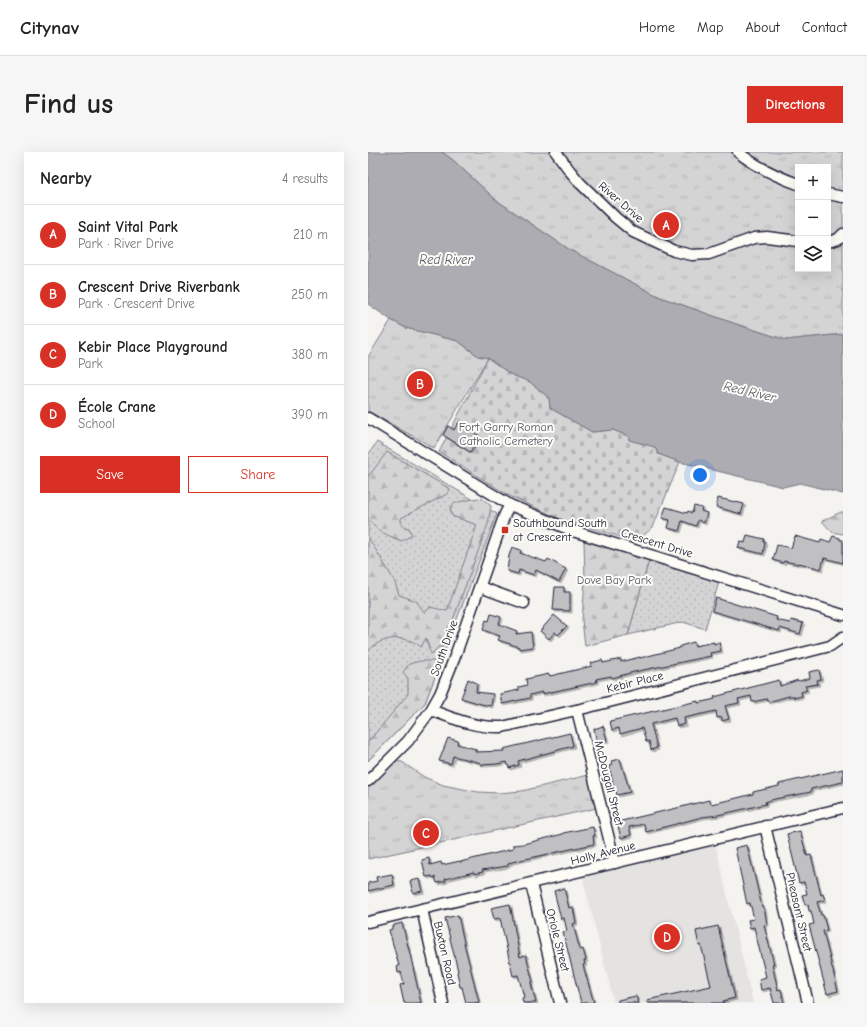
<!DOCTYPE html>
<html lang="en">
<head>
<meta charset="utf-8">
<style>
  body { margin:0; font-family:"Comic Neue",sans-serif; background:#f6f6f6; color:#222 }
  .controls { position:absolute; right:12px; top:12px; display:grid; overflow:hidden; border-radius:0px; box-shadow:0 4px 16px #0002 }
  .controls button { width:36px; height:36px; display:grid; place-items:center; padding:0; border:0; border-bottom:1px solid #e0e0e0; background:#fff; color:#222; font:20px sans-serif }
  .you { position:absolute; left:332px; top:323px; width:14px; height:14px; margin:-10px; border:3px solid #fff; border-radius:50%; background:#1a73e8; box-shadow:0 0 0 6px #1a73e833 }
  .badge { display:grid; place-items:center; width:26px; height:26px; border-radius:50%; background:#d93025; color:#fff; font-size:13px; font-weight:700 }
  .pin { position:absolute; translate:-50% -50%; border:2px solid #fff; box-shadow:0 1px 4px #0006 }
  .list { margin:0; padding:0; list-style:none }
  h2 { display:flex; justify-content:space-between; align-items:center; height:52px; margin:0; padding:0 16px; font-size:17px }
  h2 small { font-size:13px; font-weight:400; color:#767676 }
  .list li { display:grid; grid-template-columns:26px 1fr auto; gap:12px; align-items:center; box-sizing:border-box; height:60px; padding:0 16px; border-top:1px solid #e0e0e0 }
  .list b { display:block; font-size:15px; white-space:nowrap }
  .list p { margin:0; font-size:13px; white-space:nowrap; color:#767676 }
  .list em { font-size:13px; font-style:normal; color:#767676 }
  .actions { display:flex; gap:8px; padding:12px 16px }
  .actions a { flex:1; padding:9px 0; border:1px solid #d93025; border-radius:0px; text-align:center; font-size:14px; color:#d93025 }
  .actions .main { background:#d93025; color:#fff }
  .icon { flex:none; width:22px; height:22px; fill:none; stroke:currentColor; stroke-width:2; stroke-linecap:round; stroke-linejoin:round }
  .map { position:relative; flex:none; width:475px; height:851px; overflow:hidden; border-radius:0px }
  header { display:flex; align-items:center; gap:24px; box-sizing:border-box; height:56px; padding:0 20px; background:#fff; border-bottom:1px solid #e0e0e0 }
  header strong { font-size:19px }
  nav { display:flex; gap:22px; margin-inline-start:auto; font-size:14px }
  .intro { display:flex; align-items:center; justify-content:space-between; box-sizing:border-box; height:96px; padding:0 24px }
  h1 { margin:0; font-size:28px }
  .button { padding:10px 18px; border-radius:0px; background:#d93025; color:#fff; font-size:14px; font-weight:700 }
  main { display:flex; gap:24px; padding:0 24px }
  aside { flex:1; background:#fff; border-radius:0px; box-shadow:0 4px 16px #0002 }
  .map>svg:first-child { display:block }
</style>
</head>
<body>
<header>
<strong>Citynav</strong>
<nav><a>Home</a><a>Map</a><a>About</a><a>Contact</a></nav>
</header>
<div class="intro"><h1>Find us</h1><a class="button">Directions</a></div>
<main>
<aside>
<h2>Nearby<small>4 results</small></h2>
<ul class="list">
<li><span class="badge">A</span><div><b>Saint Vital Park</b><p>Park · River Drive</p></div><em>210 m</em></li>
<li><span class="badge">B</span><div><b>Crescent Drive Riverbank</b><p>Park · Crescent Drive</p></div><em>250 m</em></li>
<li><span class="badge">C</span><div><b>Kebir Place Playground</b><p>Park</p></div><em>380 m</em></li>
<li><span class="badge">D</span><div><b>École Crane</b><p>School</p></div><em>390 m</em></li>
</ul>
<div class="actions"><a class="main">Save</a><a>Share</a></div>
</aside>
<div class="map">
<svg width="475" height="851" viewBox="0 0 475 851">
  <defs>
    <pattern id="grass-dots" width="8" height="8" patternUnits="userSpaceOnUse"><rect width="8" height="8" fill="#d5d4d5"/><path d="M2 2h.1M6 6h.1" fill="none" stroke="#b7b6b8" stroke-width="1.8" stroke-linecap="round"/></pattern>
    <pattern id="forest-firs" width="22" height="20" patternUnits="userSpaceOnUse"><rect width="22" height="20" fill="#d5d4d5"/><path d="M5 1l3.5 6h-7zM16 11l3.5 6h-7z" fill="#b7b6b8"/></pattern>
    <pattern id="cemetery-stones" width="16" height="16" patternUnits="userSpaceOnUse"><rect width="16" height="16" fill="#d5d4d5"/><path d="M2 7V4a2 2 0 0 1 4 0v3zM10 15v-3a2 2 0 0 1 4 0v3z" fill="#b7b6b8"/></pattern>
    <pattern id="park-tufts" width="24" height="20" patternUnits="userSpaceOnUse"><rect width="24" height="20" fill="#d5d4d5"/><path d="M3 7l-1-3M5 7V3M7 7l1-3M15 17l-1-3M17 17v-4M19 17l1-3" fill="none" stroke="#b7b6b8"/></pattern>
    <filter id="shadow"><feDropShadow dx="2" dy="2" stdDeviation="0" flood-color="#0004"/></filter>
  </defs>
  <rect width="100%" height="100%" fill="#f4f3ef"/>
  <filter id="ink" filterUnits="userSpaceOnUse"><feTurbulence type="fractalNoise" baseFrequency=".025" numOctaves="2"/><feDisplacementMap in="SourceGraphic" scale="8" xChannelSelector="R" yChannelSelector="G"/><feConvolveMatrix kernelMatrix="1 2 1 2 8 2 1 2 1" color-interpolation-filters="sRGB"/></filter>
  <g filter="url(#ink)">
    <polygon fill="#e4e3e2" points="346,687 385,851 246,851 213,719"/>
    <g fill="url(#grass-dots)" stroke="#7c7b88">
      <polygon points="9,290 129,362 57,551 0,609 0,303"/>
      <polygon points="281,408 351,430 337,477 315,470 260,483"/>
    </g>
    <g fill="url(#forest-firs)" stroke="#7c7b88">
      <path d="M19 300 82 337 79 342 33 366V373L41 376 44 383 34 389C20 384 9 379 0 367V325Z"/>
      <path d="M110 346 115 347 123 354 120 372 75 495H70L64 502 61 498 58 486 53 495C39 482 11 484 0 500V385L26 428 31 443 48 449 57 461 62 455 79 459 109 373 84 364 82 356 86 351Z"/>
      <polygon points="473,360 475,360 475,382 464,380 454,369"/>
      <polygon points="216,388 281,408 260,483 217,494 214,468 217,429"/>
      <polygon points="52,509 64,509 72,512 57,551 0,609 0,590 40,542 40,526 35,520 41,512"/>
    </g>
    <polygon fill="url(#cemetery-stones)" stroke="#7c7b88" points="120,206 142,222 162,230 181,246 182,256 224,280 245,278 260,284 262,288 287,295 290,302 312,310 285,375 276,383 273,390 270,390 192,367 140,343 71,300"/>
    <g fill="url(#park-tufts)" stroke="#7c7b88" fill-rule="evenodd">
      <path d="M74 0H475V182L418 188 371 173 292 145 202 98 128 48 85 8ZM430 15H460V117H430Z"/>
      <polygon points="23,168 38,176 90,189 110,204 120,206 66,296 0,259 0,205"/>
      <polygon points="26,609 34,610 56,625 75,633 110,640 130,641 154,639 225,622 233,655 0,707 0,635"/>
    </g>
    <polygon fill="#acacb2" stroke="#757582" points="0,0 74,0 85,8 128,48 202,98 292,145 371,173 418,188 475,182 475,342 432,331 415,335 312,310 290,302 287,295 261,288 260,284 245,278 224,280 182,256 181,246 162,230 142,222 120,206 110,204 90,189 38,176 23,168 0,152"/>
    <g fill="#c0bfc2" stroke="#22223b" filter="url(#shadow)">
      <polygon points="90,271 112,284 102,300 75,283 80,274 86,278"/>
      <polygon points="350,346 376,352 373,362 348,355"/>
      <polygon points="326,354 334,356 333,359 339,361 336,371 330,368 328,374 314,369 311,379 300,376 302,368 294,366 298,355 319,361 320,359 324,361"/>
      <polygon points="379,383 396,387 395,390 397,390 395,402 370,396 372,389 377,391"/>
      <polygon points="427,384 452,391 453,387 462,390 465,384 472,386 472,388 475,388 475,411 456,406 453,417 431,411 430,412 416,409 415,411 405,408 409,393 423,396"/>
      <polygon points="144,395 153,398 152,401 178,410 180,407 198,417 191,430 168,418 166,423 151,418 150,422 139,419 141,404"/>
      <polygon points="187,435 196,435 196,440 202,440 202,459 185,458"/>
      <polygon points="348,446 409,465 408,468 422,471 423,468 435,471 432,482 412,476 411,479 344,459"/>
      <polygon points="123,462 133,465 131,472 149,479 148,482 163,480 165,495 151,497 151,495 130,488 132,484 115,478 118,468 121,469"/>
      <polygon points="186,463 199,474 190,483 187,480 181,487 172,479"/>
      <polygon points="326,490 327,494 346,490 346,492 351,490 353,499 342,501 343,504 266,520 244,526 243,524 228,527 229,530 174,542 174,540 162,543 162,546 134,552 132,542 151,538 151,535 159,533 158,527 181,522 182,524 224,514 223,511 234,508 235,511 253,507 253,510 272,505 272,506 312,496 312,494"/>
      <polygon points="451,518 453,527 449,528 450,532 437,534 439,538 433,540 434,544 426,546 426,544 421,544 400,550 399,547 384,550 383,544 370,547 371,551 357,554 361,567 354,569 354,565 349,566 348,559 316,566 317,572 309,574 307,566 283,572 289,596 283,598 281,589 278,590 274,576 252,582 251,576 244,578 242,569 330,549 330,551 347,547 346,545 411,528 412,534 430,528 431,529 442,526 441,520"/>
      <polygon points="100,527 109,531 108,540 125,542 123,554 113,552 93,546"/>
      <polygon points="235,574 239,588 229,591 226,577"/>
      <polygon points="202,581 205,594 150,609 151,613 141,616 139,610 129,612 113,613 113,611 85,604 83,612 71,609 80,586 90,589 89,592 108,597 107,600 136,599 135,597"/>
      <polygon points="252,607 262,640 249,643 248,639 247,640 241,614 244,613 243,609"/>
      <polygon points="475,617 475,630 443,637 443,640 407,647 397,650 398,652 350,663 334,665 278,680 276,672 261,675 263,683 253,686 249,670 305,657 341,648 343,652 361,648 385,642 385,640 411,634 411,632"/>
      <polygon points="225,675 227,684 225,684 226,692 144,710 140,712 140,714 114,718 115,720 106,722 106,720 77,727 78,729 69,731 67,725 65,726 64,724 58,725 54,708 61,706 62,713 73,710 74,713 92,709 92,710 145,697 145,693 155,692 195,682 195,681"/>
      <polygon points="432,679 439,704 443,703 453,743 455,742 457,748 449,750 453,763 455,763 459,778 455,779 470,839 459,842 441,773 446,772 443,759 441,759 440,752 437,753 434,743 439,742 436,730 431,731 419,682"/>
      <polygon points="379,693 394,755 396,755 399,772 396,773 406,812 404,812 410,838 413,837 416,851 406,851 402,836 393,838 391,827 398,825 386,775 382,776 380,768 386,767 382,751 379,752 367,696"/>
      <polygon points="24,722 26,733 0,739 0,731 9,729 8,725"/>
      <polygon points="52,727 55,739 45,741 42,729"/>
      <polygon points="196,736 201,756 205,755 208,771 205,772 212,798 215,797 218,808 216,809 217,812 215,813 226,851 213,851 195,780 199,779 196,766 193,767 186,739"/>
      <polygon points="142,752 152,805 158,803 165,830 163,831 168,851 155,851 154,846 156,845 150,823 145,824 132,766 126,767 123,756"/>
      <polygon points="90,763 97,795 111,850 106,851 98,851 94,835 92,835 89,820 90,819 77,766"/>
      <polygon points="34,771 43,806 53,851 36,851 32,833 36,832 33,820 30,821 29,814 31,814 21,778 24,777 24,775 26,775 26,773"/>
      <polygon points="350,774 367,846 355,849 356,851 279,851 279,848 343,834 333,793 331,794 328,779"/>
      <polygon points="268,844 270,851 250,851 250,848"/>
    </g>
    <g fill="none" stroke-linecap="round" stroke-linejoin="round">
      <g stroke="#22223b" stroke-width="13">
        <g id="minor">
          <polyline points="188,0 202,19 212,31 248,66 265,80 306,99 324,103 341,102 386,86 399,85 430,89"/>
          <path d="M370 0C388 15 408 24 430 32"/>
          <polyline points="460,42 475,45"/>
          <polyline points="460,90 470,87 475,82"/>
          <polyline points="0,266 142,353 205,379 475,463"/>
          <polyline points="112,435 156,451"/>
          <path d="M63 558C86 567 108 576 134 575L217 556 462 494 475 485"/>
          <polyline points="209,558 247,711"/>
          <polyline points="0,629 40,589 63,558 72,542 86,507 137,362 142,353"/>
          <polyline points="397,674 440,851"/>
          <polyline points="163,732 192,851"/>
          <polyline points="54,757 75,851"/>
          <polyline points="0,770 475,656"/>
        </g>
      </g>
      <use href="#minor" stroke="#fdfcf7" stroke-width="10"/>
    </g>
  </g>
  <rect fill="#c8321e" stroke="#fdfcf7" stroke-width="1.5" x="133" y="374" width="8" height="8" rx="2"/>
  <g text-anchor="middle" stroke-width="4" stroke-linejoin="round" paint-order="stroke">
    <g font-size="12" fill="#22223b" stroke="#fdfcf7">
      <text transform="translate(253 50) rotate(41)" y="4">River Drive</text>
      <text transform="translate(289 391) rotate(17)" y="4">Crescent Drive</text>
      <text transform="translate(76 496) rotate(-70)" y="4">South Drive</text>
      <text transform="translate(267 530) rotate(-14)" y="4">Kebir Place</text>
      <text transform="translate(241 631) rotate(76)" y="4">McDougall Street</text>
      <text transform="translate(235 701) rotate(-14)" y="4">Holly Avenue</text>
      <text transform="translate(431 760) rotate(77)" y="4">Pheasant Street</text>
      <text transform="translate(190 788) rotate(76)" y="4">Oriole Street</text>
      <text transform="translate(77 801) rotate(77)" y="4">Buxton Road</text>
    </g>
    <g font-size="12" fill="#585769" stroke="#fdfcf7">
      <text x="138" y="279">Fort Garry Roman<tspan x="138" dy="14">Catholic Cemetery</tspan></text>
      <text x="246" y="432">Dove Bay Park</text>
    </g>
    <g font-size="12" fill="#22223b" stroke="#fdfcf7" text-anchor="start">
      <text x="145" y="375">Southbound South<tspan x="145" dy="14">at Crescent</tspan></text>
    </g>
    <g font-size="13" font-style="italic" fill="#59596b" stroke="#fdfcf7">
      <text x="78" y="112">Red River</text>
      <text transform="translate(382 239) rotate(13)" y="5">Red River</text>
    </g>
  </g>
</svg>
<div class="controls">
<button>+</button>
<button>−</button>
<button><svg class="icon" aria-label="layers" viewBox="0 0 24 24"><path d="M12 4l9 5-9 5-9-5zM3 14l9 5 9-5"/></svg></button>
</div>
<div class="you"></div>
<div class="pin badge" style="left:298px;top:73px">A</div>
<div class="pin badge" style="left:52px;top:232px">B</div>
<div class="pin badge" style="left:58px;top:681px">C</div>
<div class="pin badge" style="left:299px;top:785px">D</div>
</div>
</main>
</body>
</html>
